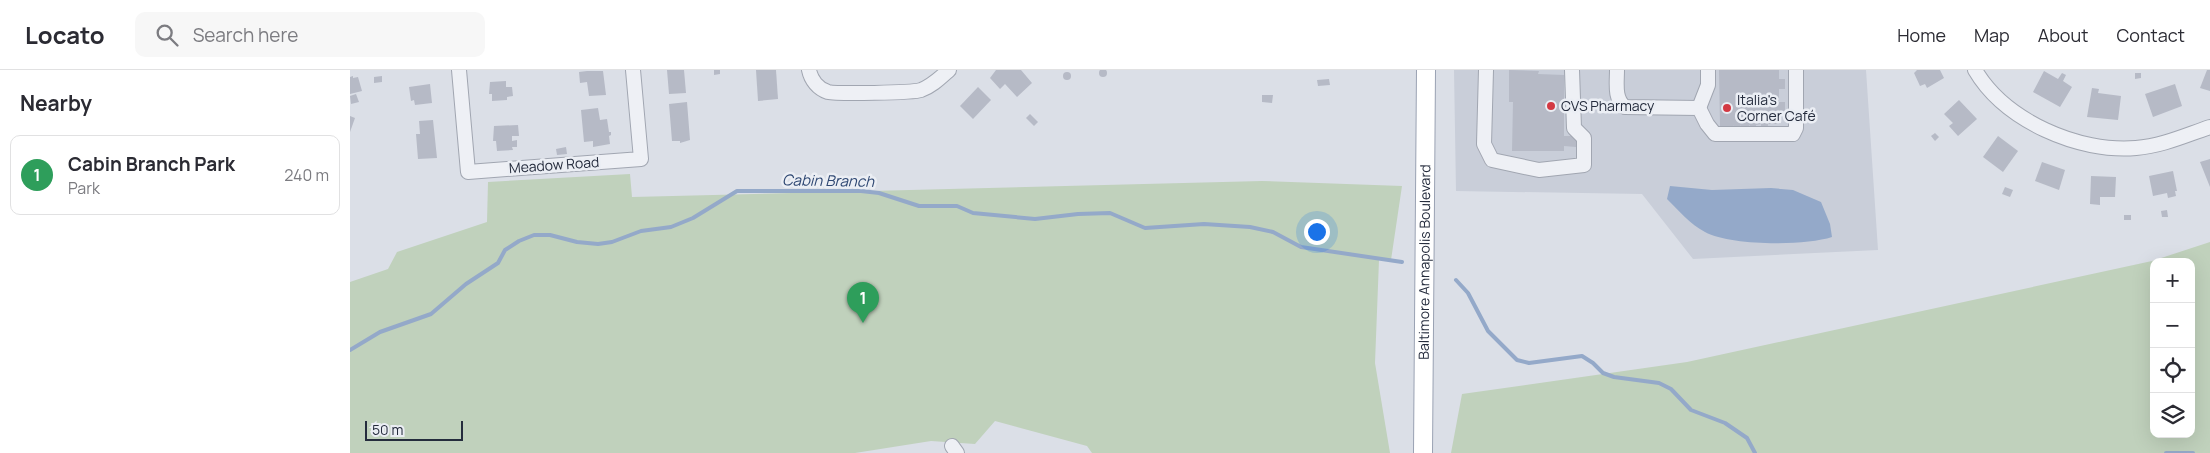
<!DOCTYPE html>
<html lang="en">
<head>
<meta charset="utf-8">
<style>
  body { margin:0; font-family:Manrope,sans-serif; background:#f7f7f7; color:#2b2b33 }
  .controls { position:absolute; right:15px; bottom:15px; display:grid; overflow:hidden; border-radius:10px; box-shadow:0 5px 20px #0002 }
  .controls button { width:45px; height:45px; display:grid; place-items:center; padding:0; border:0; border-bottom:1px solid #e1e1e2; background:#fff; color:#2b2b33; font:25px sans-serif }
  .scale { position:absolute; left:15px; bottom:12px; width:98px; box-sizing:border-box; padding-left:5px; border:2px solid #252c3d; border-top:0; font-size:14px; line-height:18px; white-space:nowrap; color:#252c3d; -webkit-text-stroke:4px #ebeef4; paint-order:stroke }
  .you { position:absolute; left:966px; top:161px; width:18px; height:18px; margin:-12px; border:4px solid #fff; border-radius:50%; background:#1a73e8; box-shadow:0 0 0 8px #1a73e833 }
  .badge { display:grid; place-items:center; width:32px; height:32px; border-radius:50%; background:#b45309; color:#fff; font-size:16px; font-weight:700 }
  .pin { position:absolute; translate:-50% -41px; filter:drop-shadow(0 1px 2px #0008) }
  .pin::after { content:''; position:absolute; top:26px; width:18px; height:15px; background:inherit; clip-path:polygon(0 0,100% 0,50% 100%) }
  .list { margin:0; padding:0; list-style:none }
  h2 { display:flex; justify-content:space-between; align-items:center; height:65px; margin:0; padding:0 20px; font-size:21px }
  h2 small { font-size:16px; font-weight:400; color:#7c7c81 }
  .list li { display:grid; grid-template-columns:32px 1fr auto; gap:15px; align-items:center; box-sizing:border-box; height:80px; margin:0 10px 10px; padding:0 10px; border:1px solid #e1e1e2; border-radius:10px }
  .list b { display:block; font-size:19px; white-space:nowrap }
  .list p { margin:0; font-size:16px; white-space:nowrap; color:#7c7c81 }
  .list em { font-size:16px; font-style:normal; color:#7c7c81 }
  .icon { flex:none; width:28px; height:28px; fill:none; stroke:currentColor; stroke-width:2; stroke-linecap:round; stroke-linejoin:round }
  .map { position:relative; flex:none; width:1860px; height:383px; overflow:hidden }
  header { display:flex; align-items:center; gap:30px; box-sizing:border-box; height:70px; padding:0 25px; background:#fff; border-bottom:1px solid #e1e1e2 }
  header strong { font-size:24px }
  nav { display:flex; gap:28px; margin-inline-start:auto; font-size:18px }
  .search { width:350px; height:45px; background:#f7f7f7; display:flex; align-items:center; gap:12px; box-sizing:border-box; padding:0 18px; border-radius:10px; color:#7c7c81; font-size:19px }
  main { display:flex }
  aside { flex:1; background:#fff }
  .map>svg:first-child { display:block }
</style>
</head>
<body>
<header>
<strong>Locato</strong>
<div class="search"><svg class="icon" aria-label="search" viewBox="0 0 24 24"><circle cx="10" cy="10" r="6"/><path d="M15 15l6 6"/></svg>Search here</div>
<nav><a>Home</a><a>Map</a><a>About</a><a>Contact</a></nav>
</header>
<main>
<aside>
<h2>Nearby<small></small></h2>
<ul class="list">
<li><span class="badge" style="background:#2e9e5b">1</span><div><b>Cabin Branch Park</b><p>Park</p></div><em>240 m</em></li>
</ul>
</aside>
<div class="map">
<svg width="1860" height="383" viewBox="0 0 1860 383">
  <rect width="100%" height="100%" fill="#dbdfe7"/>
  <polygon fill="#c9ced9" points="1104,0 1516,0 1528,180 1343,189 1292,124 1106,121"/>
  <g fill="#c0d1bc" fill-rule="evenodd">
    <polygon points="280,104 282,127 912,111 1052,116 1041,190 1029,190 1025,293 1040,383 742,383 737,376 645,351 625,374 581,371 505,383 0,383 0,212 38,199 47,182 137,152 138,112"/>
    <path d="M1860 172V383H1101L1112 324 1337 292 1802 191ZM1804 192H1841V364H1804Z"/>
  </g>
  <path fill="#94a9c9" d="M1320 116 1362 120 1421 118 1443 120 1471 132 1480 154 1482 167C1454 176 1381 176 1355 162 1340 154 1329 141 1317 129Z"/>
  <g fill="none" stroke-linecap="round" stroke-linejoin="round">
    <g stroke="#94a9c9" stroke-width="4">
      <polyline points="1106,210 1118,223 1138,261 1167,290 1179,293 1232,286 1243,293 1253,303 1264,307 1309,313 1321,319 1341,340 1375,353 1397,368 1405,383"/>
      <polyline points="0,280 30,262 81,244 116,214 148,193 155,180 169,171 184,165 200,165 227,172 248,174 262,172 291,161 321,157 343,148 387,121 511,121 529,123 569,136 607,136 623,143 685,149 728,144 760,143 795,158 854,154 900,157 923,162 951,177 1052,192"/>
      <polyline points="1816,383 1843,383"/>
    </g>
  </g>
  <g fill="#b6bac6">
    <circle cx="753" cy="3" r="4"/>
    <polygon points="317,0 334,0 336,23 319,24"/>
    <polygon points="364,0 370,0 370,4 364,5"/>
    <polygon points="406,0 426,0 428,29 408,31"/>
    <polygon points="646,0 671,0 682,13 667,27 655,14 650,19 640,8"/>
    <polygon points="1159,0 1189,1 1188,4 1214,5 1214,66 1226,66 1226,77 1214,76 1214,81 1162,81 1163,32 1159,32"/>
    <polygon points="1369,0 1429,0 1429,9 1435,9 1435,19 1429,19 1429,32 1435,32 1435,41 1430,41 1430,54 1418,54 1418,57 1411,57 1411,54 1406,55 1406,57 1400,57 1400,55 1398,57 1391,57 1391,55 1390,57 1384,58 1384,55 1383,58 1370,56"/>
    <polygon points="1567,0 1590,0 1594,8 1577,18 1575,14 1570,16 1564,3"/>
    <polygon points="1857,0 1860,0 1860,21 1850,18"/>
    <polygon points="237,1 253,1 256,25 239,26 237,12 230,13 229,2"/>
    <polygon points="1694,1 1708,9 1712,3 1716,5 1713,11 1722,17 1710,37 1683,22"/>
    <circle cx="717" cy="6" r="4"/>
    <polygon points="1785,3 1791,3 1791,8 1785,9"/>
    <polygon points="3,6 3,8 8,7 12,21 0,24 0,7"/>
    <polygon points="32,6 32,12 24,13 24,7"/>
    <polygon points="979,9 980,15 968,16 967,10"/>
    <polygon points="156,11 156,17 162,17 163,26 157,27 157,30 142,31 142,24 139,24 140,12"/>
    <polygon points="80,14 82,33 65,35 64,30 61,31 59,17"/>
    <polygon points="1825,14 1832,36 1803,47 1795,24"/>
    <polygon points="628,17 641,30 623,49 610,36"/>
    <polygon points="1742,18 1749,19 1748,23 1771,26 1768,50 1737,47"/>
    <polygon points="6,24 9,32 1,34 0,26"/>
    <polygon points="912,25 923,25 922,33 912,32"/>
    <polygon points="1609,30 1627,49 1608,66 1599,56 1603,53 1594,44"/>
    <polygon points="337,32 340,70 330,73 330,71 322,71 319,34"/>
    <polygon points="248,38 250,50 257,49 259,62 261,62 261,65 259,66 260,74 243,77 243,71 234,72 231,40"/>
    <polygon points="680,44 688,52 684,56 676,48"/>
    <polygon points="0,46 5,48 0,62"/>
    <polygon points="83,50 87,88 68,89 66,64 70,64 69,51"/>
    <polygon points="168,55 169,66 162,66 162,71 167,70 167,77 162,77 163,80 147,81 146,71 143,71 144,56"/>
    <polygon points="1585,63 1589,67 1585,71 1581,66"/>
    <polygon points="1648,66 1668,81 1653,102 1633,87"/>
    <polygon points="216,77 217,84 207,85 206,79"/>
    <polygon points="1860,89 1860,117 1850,92"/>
    <polygon points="1692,92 1715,100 1709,120 1685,111"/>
    <polygon points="1823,101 1827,121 1825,121 1826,126 1818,128 1817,123 1803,126 1799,106"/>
    <polygon points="1741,106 1766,107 1765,127 1750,127 1750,135 1740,134"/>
    <polygon points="1655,117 1663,120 1660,127 1652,124"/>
    <polygon points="1817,140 1818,147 1812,147 1811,141"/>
    <rect x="1774" y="145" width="7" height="5"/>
  </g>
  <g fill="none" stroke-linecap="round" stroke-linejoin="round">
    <g stroke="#a1a6b1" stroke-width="16">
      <g id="minor">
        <polyline points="109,0 118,102 291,89 283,0"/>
        <path d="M459 0C461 10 468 19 478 22 487 24 562 23 571 20 582 16 590 8 599 0"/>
        <polyline points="1136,0 1134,74 1142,90 1189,100 1234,95 1234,68 1224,58 1222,0"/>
        <path d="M1267 0C1267 13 1264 29 1275 37L1349 38 1357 54 1365 64H1443L1446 58V0"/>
        <path d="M1625 0C1655 51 1729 83 1786 78 1812 76 1836 65 1860 57"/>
        <polyline points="1349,38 1358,15 1358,0"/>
        <polyline points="602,376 607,383"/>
      </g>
    </g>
    <g stroke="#9aa2b3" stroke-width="20">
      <g id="major">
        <path id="s1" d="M1073 383 1076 0"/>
      </g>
    </g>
    <use href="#minor" stroke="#eef0f5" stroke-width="14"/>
    <use href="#major" stroke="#fff" stroke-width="18"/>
  </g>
  <g fill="#d33943" stroke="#ebeef4" stroke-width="2">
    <circle cx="1201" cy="36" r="5"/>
    <circle cx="1377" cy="38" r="5"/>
  </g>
  <g text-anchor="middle" stroke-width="5" stroke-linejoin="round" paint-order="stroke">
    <g font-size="14" fill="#252c3d" stroke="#ebeef4" text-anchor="start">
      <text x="1387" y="35">Italia's<tspan x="1387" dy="16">Corner Café</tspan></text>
      <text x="1211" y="41">CVS Pharmacy</text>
    </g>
    <g font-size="14" fill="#252c3d" stroke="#ebeef4">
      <text transform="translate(204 95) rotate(-4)" y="5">Meadow Road</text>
      <text dy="5" stroke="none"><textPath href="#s1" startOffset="191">Baltimore Annapolis Boulevard</textPath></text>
    </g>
    <g font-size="15" font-style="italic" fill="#2e4772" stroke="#ebeef4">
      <text transform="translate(478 111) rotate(1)" y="5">Cabin Branch</text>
    </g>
  </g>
</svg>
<div class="controls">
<button>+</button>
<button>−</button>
<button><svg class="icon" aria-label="locate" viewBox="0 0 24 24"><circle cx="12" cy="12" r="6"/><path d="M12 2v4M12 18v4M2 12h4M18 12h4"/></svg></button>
<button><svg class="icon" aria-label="layers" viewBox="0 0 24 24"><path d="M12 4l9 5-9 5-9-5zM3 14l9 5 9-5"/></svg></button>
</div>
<div class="scale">50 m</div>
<div class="you"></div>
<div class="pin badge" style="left:513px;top:253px;background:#2e9e5b">1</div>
</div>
</main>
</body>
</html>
